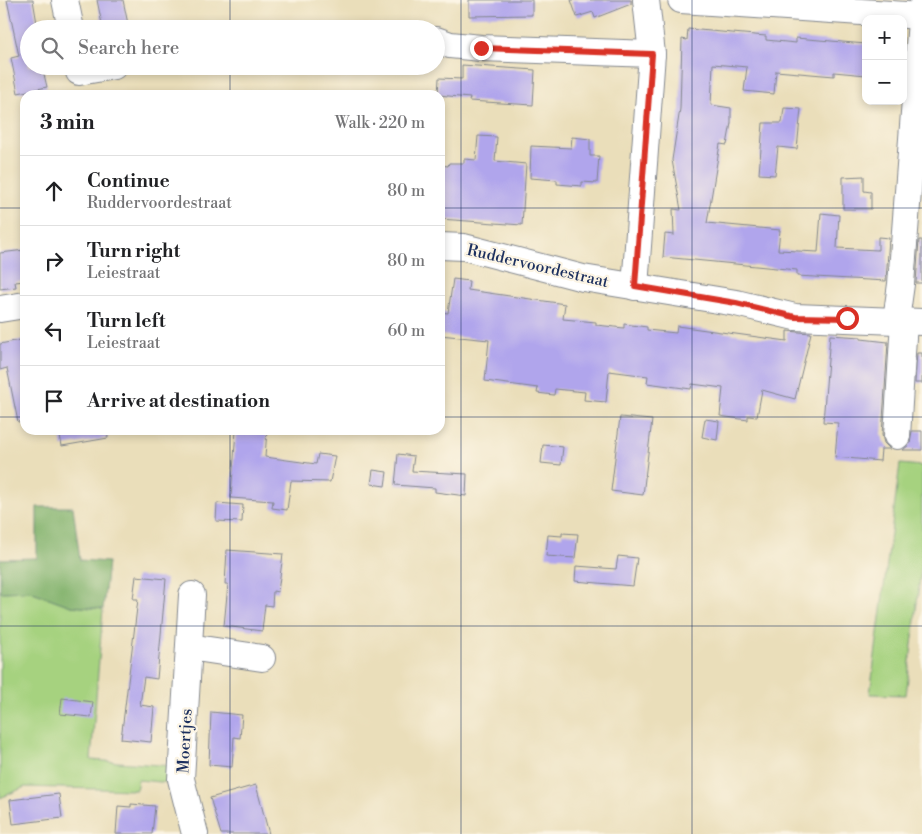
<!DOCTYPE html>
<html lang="en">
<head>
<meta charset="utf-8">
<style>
  body { margin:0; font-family:"Libre Bodoni",serif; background:#f2f2f2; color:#202124 }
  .controls { position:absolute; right:15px; top:15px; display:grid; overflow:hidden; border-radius:10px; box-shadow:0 2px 8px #0003 }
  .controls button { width:45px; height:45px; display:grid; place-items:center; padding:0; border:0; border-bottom:1px solid #e0e0e0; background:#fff; color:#202124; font:25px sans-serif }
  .stop { position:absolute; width:15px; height:15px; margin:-11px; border:4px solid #d93025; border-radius:50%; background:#fff }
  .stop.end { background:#d93025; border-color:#fff; box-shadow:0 1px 5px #0008 }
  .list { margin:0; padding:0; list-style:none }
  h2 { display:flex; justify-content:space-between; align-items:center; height:65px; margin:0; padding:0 20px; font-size:21px }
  h2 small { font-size:16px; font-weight:400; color:#757577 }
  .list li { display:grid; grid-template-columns:32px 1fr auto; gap:15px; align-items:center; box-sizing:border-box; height:70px; padding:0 20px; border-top:1px solid #e0e0e0 }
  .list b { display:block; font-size:19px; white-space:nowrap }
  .list p { margin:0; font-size:16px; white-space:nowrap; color:#757577 }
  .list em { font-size:16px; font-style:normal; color:#757577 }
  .icon { flex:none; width:28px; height:28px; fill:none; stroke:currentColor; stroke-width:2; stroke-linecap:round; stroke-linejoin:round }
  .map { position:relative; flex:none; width:922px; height:834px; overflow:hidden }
  .search { position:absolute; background:#fff; box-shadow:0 2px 8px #0003; left:20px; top:20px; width:425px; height:55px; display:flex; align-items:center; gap:12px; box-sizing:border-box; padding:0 18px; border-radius:28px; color:#757577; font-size:19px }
  .panel { position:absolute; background:#fff; box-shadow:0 2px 8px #0003; left:20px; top:90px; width:425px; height:345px; border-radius:15px }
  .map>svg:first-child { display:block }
</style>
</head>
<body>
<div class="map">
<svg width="922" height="834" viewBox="0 0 922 834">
  <rect width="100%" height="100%" fill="#fcf5e5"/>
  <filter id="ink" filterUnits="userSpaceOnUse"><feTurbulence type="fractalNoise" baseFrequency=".02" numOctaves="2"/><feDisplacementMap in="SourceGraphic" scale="10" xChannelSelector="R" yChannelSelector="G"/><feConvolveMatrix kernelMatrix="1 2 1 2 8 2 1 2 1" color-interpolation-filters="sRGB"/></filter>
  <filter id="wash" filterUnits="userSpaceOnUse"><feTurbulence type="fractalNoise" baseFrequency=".0096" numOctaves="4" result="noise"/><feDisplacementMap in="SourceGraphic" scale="20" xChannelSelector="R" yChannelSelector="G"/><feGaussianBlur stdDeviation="1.12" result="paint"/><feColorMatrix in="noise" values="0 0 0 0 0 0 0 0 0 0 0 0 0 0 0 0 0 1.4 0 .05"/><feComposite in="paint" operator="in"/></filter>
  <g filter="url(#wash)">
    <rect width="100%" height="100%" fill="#eadeba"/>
    <g fill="#a6d27f" stroke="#60806e">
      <polygon points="900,464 922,466 922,561 906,695 870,694"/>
      <polygon points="30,591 71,606 103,609 91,760 172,766 172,783 138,780 136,790 25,787 0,798 0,592"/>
    </g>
    <polygon fill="#84b46e" stroke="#507266" points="37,507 73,507 80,560 108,562 103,609 71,606 30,591 0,592 0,559 37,558"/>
    <g id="blocks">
      <g fill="#b0a5ec">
        <polygon points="7,0 33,0 38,29 29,29 29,66 42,66 47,87 18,93 11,58 19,56"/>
        <polygon points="97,0 123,0 129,29 103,29"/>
        <polygon points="469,0 532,0 532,15 469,16"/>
        <polygon points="571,0 631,0 631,4 595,18 593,12 577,17"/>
        <polygon points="688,29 766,36 766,40 796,43 796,38 866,44 866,75 834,72 834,76 776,71 774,94 744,91 747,67 713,64 711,105 731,108 731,123 727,145 720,144 707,223 780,230 778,250 818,252 821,213 839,215 837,248 878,250 878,237 889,238 886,281 797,276 797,270 663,257 665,234 674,235 673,209 681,210 672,160 680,109 682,39 687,40"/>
        <polygon points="462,65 535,70 533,105 469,101 470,98 438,95 439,78 462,79"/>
        <polygon points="784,108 801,109 797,149 778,147 775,175 759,174 763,123 782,123"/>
        <polygon points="478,136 497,137 495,161 526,164 522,225 440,219 440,165 448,166 449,163 464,163 464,159 476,160"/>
        <polygon points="572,137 590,139 590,156 599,156 597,183 582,182 582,186 557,184 557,180 530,178 531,146 571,148"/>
        <polygon points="864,176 864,191 871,192 871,209 843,209 843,177"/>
        <polygon points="919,240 922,240 922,283 916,283"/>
        <polygon points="25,250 25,281 15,282 16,287 0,289 0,253"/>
        <polygon points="453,279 469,281 468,290 565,304 563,319 596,322 596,325 624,328 624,324 647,327 647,330 676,333 677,326 787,341 787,331 811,333 795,399 762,390 757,417 748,416 748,420 720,416 723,388 692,384 691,389 647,383 648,376 609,371 606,402 584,400 585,392 555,389 554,395 537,393 538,388 485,381 489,340 440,335 440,312 448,313"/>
        <polygon points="830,335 861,337 861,339 888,342 882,435 884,443 890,449 881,449 880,461 835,457 838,423 823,422"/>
        <polygon points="25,339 25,422 18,422 7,368 0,370 0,344"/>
        <polygon points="917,353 922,353 922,383 915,383"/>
        <polygon points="620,417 652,420 643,495 611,491"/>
        <polygon points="705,419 719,421 717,440 702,437"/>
        <polygon points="59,430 107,430 108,438 62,446"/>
        <polygon points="236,430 267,430 265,457 316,464 318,454 335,456 330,482 291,481 287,510 272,508 273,501 231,498"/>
        <polygon points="912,431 922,431 922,450 903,450 910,444"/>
        <polygon points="543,445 563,447 561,465 541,463"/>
        <polygon points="398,454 414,456 412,471 467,474 466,496 435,492 435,488 395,485"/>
        <polygon points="373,470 387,472 385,486 371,484"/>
        <polygon points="217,503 243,505 242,522 216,521"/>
        <polygon points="562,533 578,534 575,558 546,556 548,535 562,536"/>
        <polygon points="227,550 283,554 278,592 273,591 272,606 265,605 262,631 224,626 228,584 225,584"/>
        <polygon points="618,556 637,558 633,586 575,581 576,566 616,569"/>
        <polygon points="136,576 166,579 157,679 144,677 140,705 154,707 151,742 121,739 134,633 138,599 133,599"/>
        <polygon points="62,698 93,702 91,717 60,714"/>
        <polygon points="211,712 242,715 240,738 234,737 232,767 209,765"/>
        <polygon points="256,785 269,834 221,834 210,798"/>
        <polygon points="59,794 62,818 13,824 10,800"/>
        <polygon points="131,804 155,806 152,834 116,834 118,806 131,807"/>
      </g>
    </g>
  </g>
  <g filter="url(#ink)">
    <use href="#blocks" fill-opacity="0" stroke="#82868c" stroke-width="1"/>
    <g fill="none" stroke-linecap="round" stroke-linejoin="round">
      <g stroke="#82868c" stroke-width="28">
        <g id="minor">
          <polyline points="65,0 71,29"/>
          <polyline points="681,0 921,16"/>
          <polyline points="436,40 450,45 481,48 652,54"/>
          <polyline points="78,66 79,72 114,66"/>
          <polyline points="440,246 464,247 583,278 736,303 795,317 922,322"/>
          <polyline points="635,287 652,54 646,0"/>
          <polyline points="0,309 25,305"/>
          <polyline points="896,320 901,284 922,7"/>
          <polyline points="897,436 904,321"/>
          <polyline points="192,595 181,779 195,834"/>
          <polyline points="189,647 262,658"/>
        </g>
      </g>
      <use href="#minor" stroke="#fff" stroke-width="26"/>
    </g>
  </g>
  <g fill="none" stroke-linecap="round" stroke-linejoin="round" filter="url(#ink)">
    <polyline stroke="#d93025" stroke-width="6" points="481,48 652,54 635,286 736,303 795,317 847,318"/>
  </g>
  <path fill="none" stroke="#1b2f5e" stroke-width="1" stroke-opacity="0.55" d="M230 0V29M461 0V834M692 0V834M230 66V95M0 208H25M440 208H922M0 417H25M440 417H922M230 430V834M0 626H922"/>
  <g text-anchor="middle" stroke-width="4.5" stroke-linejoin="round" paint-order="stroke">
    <g font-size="16" fill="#1b2f5e" stroke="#fcf5e5">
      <text transform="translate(538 265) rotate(13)" y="6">Ruddervoordestraat</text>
      <text transform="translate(184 741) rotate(-87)" y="6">Moertjes</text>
    </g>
  </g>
</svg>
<div class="controls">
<button>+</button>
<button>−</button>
</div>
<div class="stop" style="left:847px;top:318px"></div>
<div class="stop end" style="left:481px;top:48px"></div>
<div class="search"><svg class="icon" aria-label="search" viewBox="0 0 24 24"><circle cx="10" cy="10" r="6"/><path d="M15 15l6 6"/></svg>Search here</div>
<section class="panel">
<h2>3 min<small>Walk · 220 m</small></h2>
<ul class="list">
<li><svg class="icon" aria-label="ahead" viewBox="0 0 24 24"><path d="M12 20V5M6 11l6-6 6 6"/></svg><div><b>Continue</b><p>Ruddervoordestraat</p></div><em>80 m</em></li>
<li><svg class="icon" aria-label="right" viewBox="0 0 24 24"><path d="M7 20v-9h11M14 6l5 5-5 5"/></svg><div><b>Turn right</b><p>Leiestraat</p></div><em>80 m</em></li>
<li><svg class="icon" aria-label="left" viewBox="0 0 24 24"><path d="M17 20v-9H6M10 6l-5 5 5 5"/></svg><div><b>Turn left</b><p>Leiestraat</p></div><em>60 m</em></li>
<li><svg class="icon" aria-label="arrive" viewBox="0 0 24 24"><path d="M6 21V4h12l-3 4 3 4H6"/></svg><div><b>Arrive at destination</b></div></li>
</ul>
</section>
</div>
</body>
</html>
